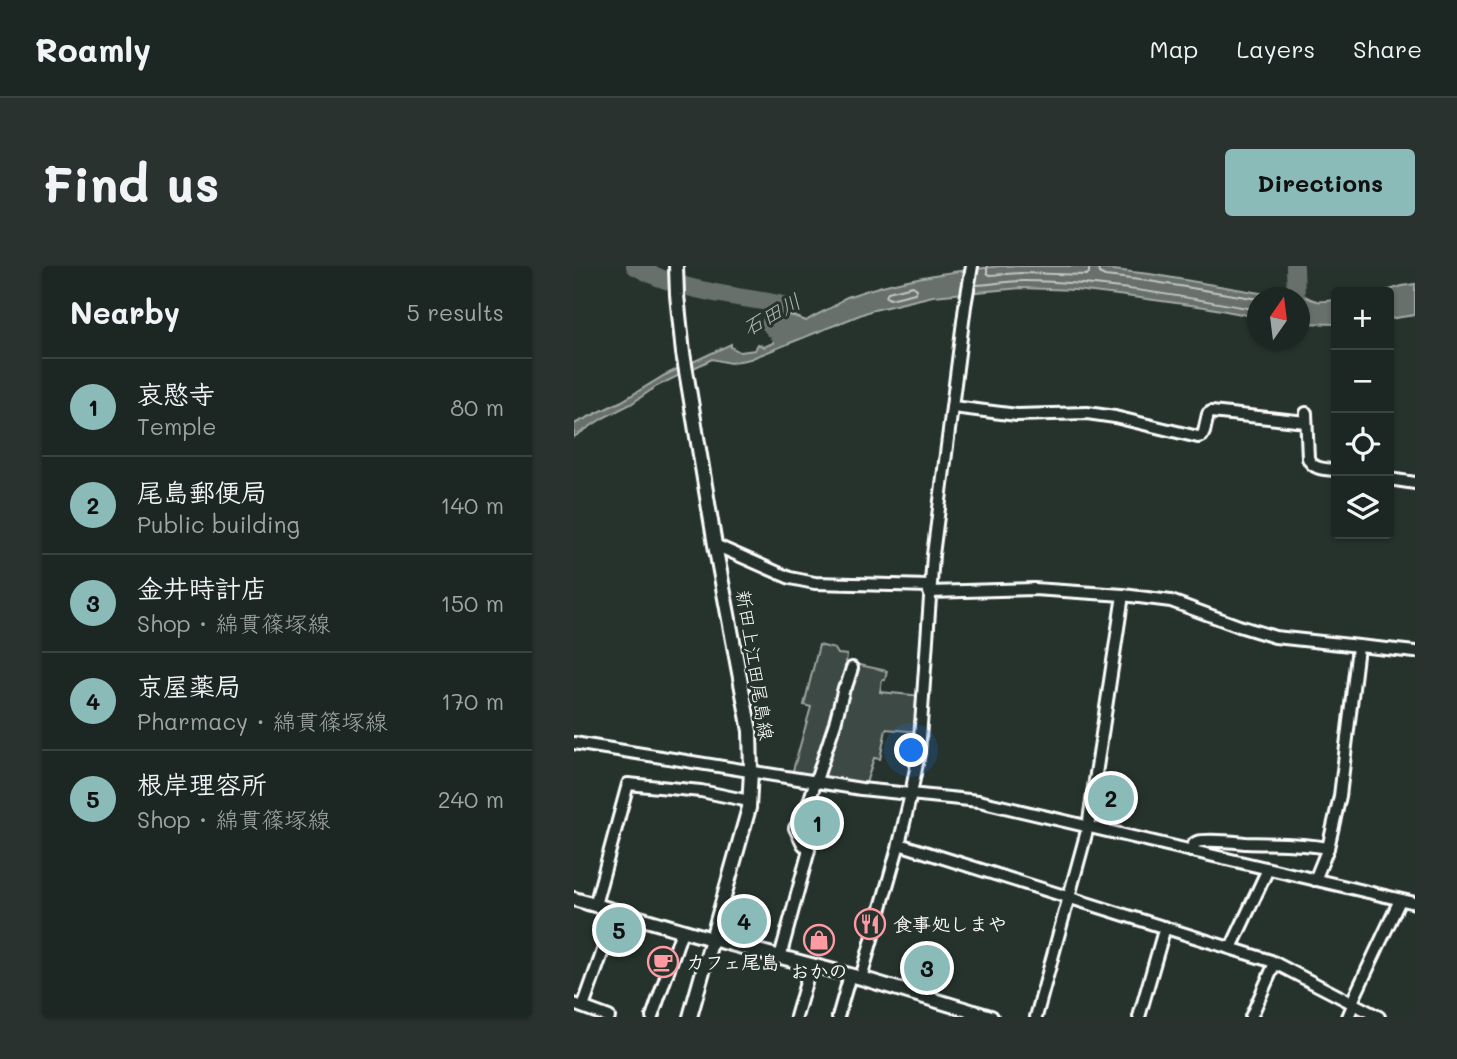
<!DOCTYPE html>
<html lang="en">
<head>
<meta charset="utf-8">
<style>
  body { margin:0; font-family:Mali,"Klee One",sans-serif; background:#29322f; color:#f1f3f6 }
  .controls { position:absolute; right:21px; top:21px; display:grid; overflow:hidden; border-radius:7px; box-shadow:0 2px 5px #0004 }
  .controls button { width:63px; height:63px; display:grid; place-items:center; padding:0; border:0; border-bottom:2px solid #3a4340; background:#1c2622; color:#f1f3f6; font:35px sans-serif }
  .compass { position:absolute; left:673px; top:21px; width:63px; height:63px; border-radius:50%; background:#1c2622; box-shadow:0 2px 5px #0004; rotate:14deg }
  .you { position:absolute; left:338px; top:485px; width:24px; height:24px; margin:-18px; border:5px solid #fff; border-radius:50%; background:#1a73e8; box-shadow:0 0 0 10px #1a73e833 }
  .badge { display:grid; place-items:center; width:46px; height:46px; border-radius:50%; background:#8bbbb9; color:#111; font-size:23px; font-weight:700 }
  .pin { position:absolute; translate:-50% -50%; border:4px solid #fff; box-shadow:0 2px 7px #0006 }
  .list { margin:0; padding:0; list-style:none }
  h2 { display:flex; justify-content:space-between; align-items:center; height:91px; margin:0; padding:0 28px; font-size:30px }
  h2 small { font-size:23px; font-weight:400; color:#a0a5a5 }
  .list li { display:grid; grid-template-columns:46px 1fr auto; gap:21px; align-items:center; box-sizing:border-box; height:98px; padding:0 28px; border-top:2px solid #3a4340 }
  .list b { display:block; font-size:26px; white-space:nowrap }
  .list p { margin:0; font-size:23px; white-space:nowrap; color:#a0a5a5 }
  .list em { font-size:23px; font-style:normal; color:#a0a5a5 }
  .icon { flex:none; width:38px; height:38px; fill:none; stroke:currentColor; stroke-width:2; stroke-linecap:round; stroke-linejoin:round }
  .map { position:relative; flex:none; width:841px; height:751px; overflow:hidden; border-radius:7px }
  header { display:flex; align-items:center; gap:42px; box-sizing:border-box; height:98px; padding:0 35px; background:#1c2622; border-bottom:2px solid #3a4340 }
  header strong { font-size:33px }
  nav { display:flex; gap:38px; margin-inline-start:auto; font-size:24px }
  .intro { display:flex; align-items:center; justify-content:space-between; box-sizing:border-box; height:168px; padding:0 42px }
  h1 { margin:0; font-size:49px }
  .button { padding:18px 32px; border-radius:7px; background:#8bbbb9; color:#111; font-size:24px; font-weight:700 }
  main { display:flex; gap:42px; padding:0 42px }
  aside { flex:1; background:#1c2622; border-radius:7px; box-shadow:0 2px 5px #0004 }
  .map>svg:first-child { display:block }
</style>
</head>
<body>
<header>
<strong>Roamly</strong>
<nav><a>Map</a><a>Layers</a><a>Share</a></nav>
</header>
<div class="intro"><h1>Find us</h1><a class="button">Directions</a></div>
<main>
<aside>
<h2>Nearby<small>5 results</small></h2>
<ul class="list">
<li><span class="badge">1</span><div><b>哀愍寺</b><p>Temple</p></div><em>80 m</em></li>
<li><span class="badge">2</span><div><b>尾島郵便局</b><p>Public building</p></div><em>140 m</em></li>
<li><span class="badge">3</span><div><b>金井時計店</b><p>Shop · 綿貫篠塚線</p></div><em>150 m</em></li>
<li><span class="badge">4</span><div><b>京屋薬局</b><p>Pharmacy · 綿貫篠塚線</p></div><em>170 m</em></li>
<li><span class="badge">5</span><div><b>根岸理容所</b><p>Shop · 綿貫篠塚線</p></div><em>240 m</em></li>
</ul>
</aside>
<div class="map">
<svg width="841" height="751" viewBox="0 0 841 751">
  <rect width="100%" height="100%" fill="#26332d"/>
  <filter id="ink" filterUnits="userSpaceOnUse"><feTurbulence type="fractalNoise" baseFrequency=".0143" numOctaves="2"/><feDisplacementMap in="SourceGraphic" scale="14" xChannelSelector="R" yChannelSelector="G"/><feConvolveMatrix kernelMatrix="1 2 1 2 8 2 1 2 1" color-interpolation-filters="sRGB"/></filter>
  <g filter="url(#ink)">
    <polygon fill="#3e4944" stroke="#9ea4a2" stroke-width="2" points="245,379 261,383 264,388 273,389 272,396 313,405 311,414 308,414 306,426 348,430 346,466 312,463 306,493 300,492 291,520 218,508 237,441 230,439"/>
    <g fill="#67706c" stroke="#a4a9a7" stroke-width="2">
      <path d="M426 0H503L576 8 703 30C726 19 725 31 743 35 749 36 756 34 762 34V58L726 57V32H684L683 51 631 41 544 29 501 24 447 22 359 30 296 45 176 93 156 97 138 93 83 120 57 138 29 152 0 171V158L48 135 91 109 157 78V81L166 86 181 84 184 78 190 81 199 77 201 70 195 69 187 59C206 47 212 45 232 55 241 49 251 45 260 40 265 37 267 33 273 31 322 13 375 6 426 0Z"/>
      <polygon points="841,18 841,49 815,53 815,26 809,26 828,20"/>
    </g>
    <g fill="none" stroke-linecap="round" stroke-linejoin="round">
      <g stroke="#c2c6c4" stroke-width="2">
        <polyline points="413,0 413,7 416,9 447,7 512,9 515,7 515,0"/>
        <polyline points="524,0 525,7 531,10 575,15 684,33"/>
        <path d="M402 19C418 18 434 15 450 15 528 16 606 30 684 44"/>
        <polygon points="339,20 343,23 341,27 316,33 312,31 314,26"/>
      </g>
      <g stroke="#67706c" stroke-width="18">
        <path d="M61 0C104 25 157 29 205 38L196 58 207 70"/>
        <polyline points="721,0 722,32"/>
      </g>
      <g stroke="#fff" stroke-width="16">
        <g id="minor">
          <polyline points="379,141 443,149 513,147 541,151 624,171 628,170 630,166 634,148 637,146 732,156"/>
          <path d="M732 147 734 192C739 204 751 203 762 204"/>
          <polyline points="815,213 841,217"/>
          <polyline points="141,279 216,312 241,317 356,320"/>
          <polyline points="355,326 460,323 549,329 597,335 665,360 701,371 841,386"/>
          <polyline points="0,477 287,523 405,535 841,637"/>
          <polyline points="325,578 697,695 805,751"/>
          <path d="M617 585C619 581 618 578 623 576 633 573 661 576 672 577 700 578 727 577 754 582"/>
          <polyline points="741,614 754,582 766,530 784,381"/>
          <polyline points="21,639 54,518 127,525 175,535"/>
          <polyline points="657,682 694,603"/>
          <polyline points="206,691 235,584 229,578 221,562 231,548 261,457 270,422 273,418 278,402"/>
          <polyline points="287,712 325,578 337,528 345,487 359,289 391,40 398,0"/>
          <polyline points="778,736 826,634"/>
          <polyline points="0,738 35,751"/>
          <polyline points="9,741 31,679"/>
          <polyline points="78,751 108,665"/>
          <polyline points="222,751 237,699"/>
          <polyline points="264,751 276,709"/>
          <polyline points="462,751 514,561 549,329"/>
          <polyline points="565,751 591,661"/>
          <polyline points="677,751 701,697"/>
          <polyline points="774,751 780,737"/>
        </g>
      </g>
      <g stroke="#fff" stroke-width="18">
        <g id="major">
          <polyline points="102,0 103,29 109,87 141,279 176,465 177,505 175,542 116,751"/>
          <polyline points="0,633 138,673 287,712 417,751"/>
        </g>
      </g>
      <use href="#minor" stroke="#26332d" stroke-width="10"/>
      <use href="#major" stroke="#26332d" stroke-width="12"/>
    </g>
  </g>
  <defs>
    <g id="restaurant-ring" transform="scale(1.575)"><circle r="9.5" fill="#26332d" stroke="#ff9aa2" stroke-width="1.5"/><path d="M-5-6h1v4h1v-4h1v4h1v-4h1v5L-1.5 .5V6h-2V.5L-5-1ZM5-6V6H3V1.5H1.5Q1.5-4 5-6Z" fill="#ff9aa2"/></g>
    <g id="shop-ring" transform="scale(1.575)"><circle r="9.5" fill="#26332d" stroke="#ff9aa2" stroke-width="1.5"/><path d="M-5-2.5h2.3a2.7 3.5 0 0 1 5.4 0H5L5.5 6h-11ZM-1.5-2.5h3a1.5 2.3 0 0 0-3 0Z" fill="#ff9aa2"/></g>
    <g id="cafe-ring" transform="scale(1.575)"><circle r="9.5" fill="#26332d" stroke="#ff9aa2" stroke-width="1.5"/><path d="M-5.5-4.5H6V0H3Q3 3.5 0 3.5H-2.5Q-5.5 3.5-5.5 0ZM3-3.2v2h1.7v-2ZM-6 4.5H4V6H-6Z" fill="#ff9aa2"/></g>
  </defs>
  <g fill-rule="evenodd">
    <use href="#restaurant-ring" x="296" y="658"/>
    <use href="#shop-ring" x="245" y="674"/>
    <use href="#cafe-ring" x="89" y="696"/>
  </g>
  <g text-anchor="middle" stroke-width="6" stroke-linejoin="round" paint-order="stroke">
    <g font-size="19" fill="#fff" stroke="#26332d">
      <text transform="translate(181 399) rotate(81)" y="7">新田上江田尾島線</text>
    </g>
    <g font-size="19" font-weight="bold" fill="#fff" stroke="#26332d" text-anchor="start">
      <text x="319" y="665">食事処しまや</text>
      <text x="112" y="703">カフェ尾島</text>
      <text x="245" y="712" text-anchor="middle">おかの</text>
    </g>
    <g font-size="21" font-style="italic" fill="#b3b8b6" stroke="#26332d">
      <text transform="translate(198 49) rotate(-29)" y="7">石田川</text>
    </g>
  </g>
</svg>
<div class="controls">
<button>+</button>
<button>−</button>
<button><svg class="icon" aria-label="locate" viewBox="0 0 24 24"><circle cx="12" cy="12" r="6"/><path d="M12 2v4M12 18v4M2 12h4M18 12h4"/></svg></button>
<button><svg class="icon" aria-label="layers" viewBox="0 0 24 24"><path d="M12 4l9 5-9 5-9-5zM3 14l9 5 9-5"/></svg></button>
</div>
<svg class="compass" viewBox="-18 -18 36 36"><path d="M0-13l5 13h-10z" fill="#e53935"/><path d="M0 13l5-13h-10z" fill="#a0a5a5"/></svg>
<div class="you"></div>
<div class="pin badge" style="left:243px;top:557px">1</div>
<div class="pin badge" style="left:537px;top:532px">2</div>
<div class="pin badge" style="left:353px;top:702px">3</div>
<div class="pin badge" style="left:170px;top:655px">4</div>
<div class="pin badge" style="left:45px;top:664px">5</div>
</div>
</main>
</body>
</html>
